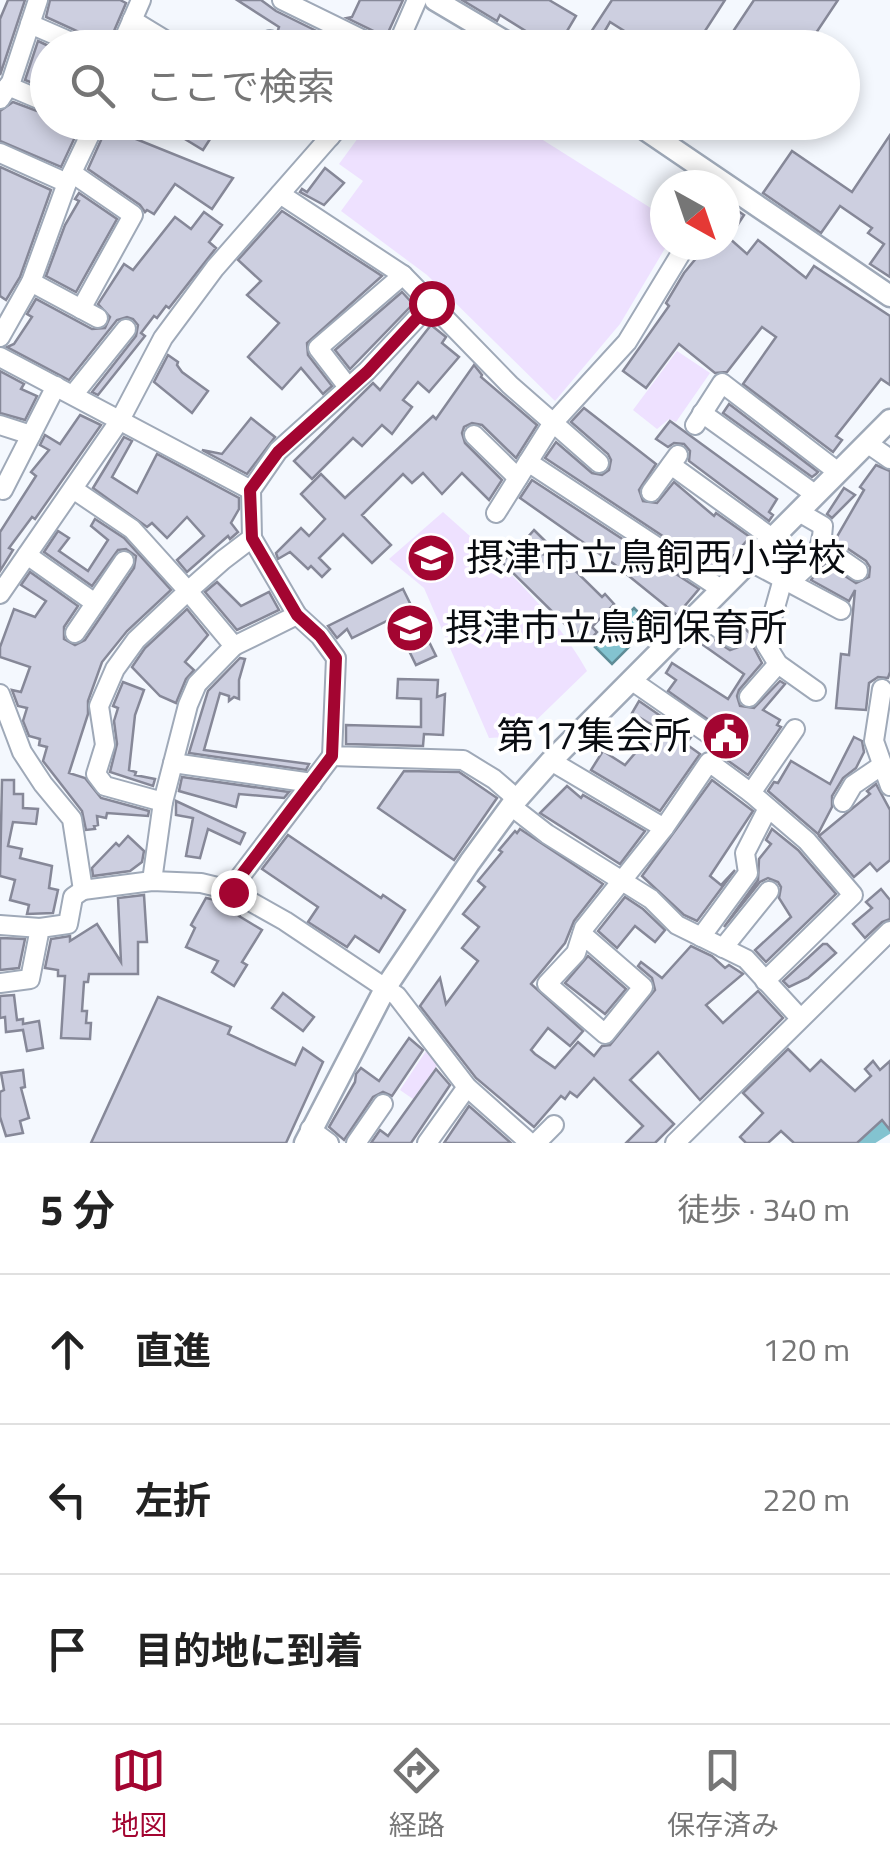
<!DOCTYPE html>
<html lang="ja">
<head>
<meta charset="utf-8">
<style>
  body { margin:0; font-family:"Titillium Web","Noto Sans JP",sans-serif; background:#f6f6f6; color:#222 }
  .compass { position:absolute; left:650px; top:170px; width:90px; height:90px; border-radius:50%; background:#fff; box-shadow:0 5px 15px #0003; rotate:140deg }
  .stop { position:absolute; width:30px; height:30px; margin:-22px; border:8px solid #a30531; border-radius:50%; background:#fff }
  .stop.end { background:#a30531; border-color:#fff; box-shadow:0 2px 10px #0008 }
  .list { margin:0; padding:0; list-style:none }
  h2 { display:flex; justify-content:space-between; align-items:center; height:130px; margin:0; padding:0 40px; font-size:42px }
  h2 small { font-size:32px; font-weight:400; color:#767676 }
  .list li { display:grid; grid-template-columns:65px 1fr auto; gap:30px; align-items:center; box-sizing:border-box; height:150px; padding:0 40px; border-top:2px solid #e0e0e0 }
  .list b { display:block; font-size:38px; white-space:nowrap }
  .list em { font-size:32px; font-style:normal; color:#767676 }
  .icon { flex:none; width:55px; height:55px; fill:none; stroke:currentColor; stroke-width:2; stroke-linecap:round; stroke-linejoin:round }
  .map { position:relative; flex:none; width:890px; height:1143px; overflow:hidden }
  .search { position:absolute; background:#fff; box-shadow:0 5px 15px #0003; left:30px; right:30px; top:30px; height:110px; display:flex; align-items:center; gap:25px; box-sizing:border-box; padding:0 35px; border-radius:55px; color:#767676; font-size:38px }
  .sheet { height:580px; background:#fff }
  nav { display:flex; justify-content:space-around; align-items:center; box-sizing:border-box; height:140px; border-top:2px solid #e0e0e0; background:#fff; font-size:28px; color:#767676 }
  nav a { display:grid; justify-items:center; gap:5px }
  nav .on { color:#a30531 }
  .map>svg:first-child { display:block }
</style>
</head>
<body>
<div class="map">
<svg width="890" height="1143" viewBox="0 0 890 1143">
  <rect width="100%" height="100%" fill="#f4f8fe"/>
  <g fill="#eee1ff">
    <polygon points="369,123 516,123 665,217 667,245 620,324 555,401 427,275 341,211 363,181 339,164"/>
    <polygon points="677,351 710,373 676,422 669,419 657,429 633,410"/>
    <path d="M443 512C496 559 552 608 587 671L520 736 489 738 424 588 389 559Z"/>
    <polygon points="426,1051 438,1064 413,1099 400,1090"/>
  </g>
  <polygon fill="#83c3d0" stroke="#5e8c97" stroke-width="2.5" points="634,608 651,625 612,664 595,647"/>
  <g fill="none" stroke-linecap="round" stroke-linejoin="round">
    <polyline stroke="#83c3d0" stroke-width="25" points="852,1143 890,1119"/>
  </g>
  <g fill="#cdcfe0" stroke="#868898" stroke-width="2.5">
    <polygon points="8,0 25,0 0,75 0,19"/>
    <polygon points="50,0 120,0 126,3 108,45 97,48 90,37 46,17"/>
    <polygon points="237,0 261,0 276,11 351,48 298,48 286,43 278,30 279,27"/>
    <polygon points="360,0 403,0 386,37 347,18 352,17"/>
    <polygon points="462,0 549,0 576,16 557,48 553,48 500,15 497,21"/>
    <polygon points="612,0 725,0 694,48 621,48 629,34 610,22 599,41 589,35"/>
    <polygon points="754,0 838,0 806,48 722,48"/>
    <polygon points="38,41 53,48 48,48 48,89 25,80"/>
    <polygon points="13,102 48,115 48,122 82,122 61,167 0,141 0,111"/>
    <polygon points="157,122 221,122 203,150"/>
    <polygon points="106,129 136,139 233,178 212,209 175,184 154,214 147,210 145,212 140,205 88,169"/>
    <polygon points="890,135 890,277 870,264 884,244 868,233 872,228 840,206 821,233 763,193 792,151 852,192"/>
    <polygon points="0,167 51,190 20,277 6,300 0,296"/>
    <polygon points="325,168 344,183 324,205 300,192 302,189 307,192"/>
    <polygon points="79,193 117,219 76,292 46,276 65,225 79,201 75,199"/>
    <polygon points="725,202 744,215 729,238 747,254 758,240 806,278 814,266 890,316 890,385 881,379 836,436 842,440 833,452 743,384 776,337 762,327 727,372 715,373 679,344 646,388 623,371 669,306 666,303 684,273 707,245 725,245"/>
    <polygon points="282,211 382,276 307,343 308,355 332,386 323,394 301,368 282,389 248,357 279,323 247,295 261,281 238,260"/>
    <polygon points="204,212 222,225 209,242 216,248 169,308 166,306 157,318 154,316 141,333 145,336 98,395 92,392 136,336 138,325 133,319 127,317 117,320 69,380 7,347 14,344 32,317 27,314 36,299 92,329 105,328 110,317 98,304 124,264 133,270 175,217 191,229"/>
    <polygon points="402,292 413,304 350,369 335,350"/>
    <polygon points="431,325 446,337 442,343 459,357 429,392 418,382 403,400 412,407 392,434 382,425 362,446 353,438 312,479 294,461 373,383 380,390"/>
    <polygon points="168,355 178,362 177,365 182,372 208,391 192,413 154,382"/>
    <polygon points="474,365 482,375 481,377 537,425 516,458 482,425 472,423 464,427 462,433 465,443 502,480 489,500 462,473 442,494 423,473 412,483 403,474 362,515 391,545 372,563 343,534 319,558 330,569 322,577 311,566 308,569 290,552 278,559 276,553 301,528 309,536 325,519 301,494 321,474 345,498 433,416 436,419"/>
    <polygon points="0,371 24,384 21,389 37,396 25,420 0,413"/>
    <polygon points="729,404 818,472 816,474 812,477 723,413"/>
    <polygon points="584,408 656,464 639,490 643,501 657,503 674,482 714,516 716,513 750,537 723,568 717,572 545,458 556,442 592,473 602,475 609,470 611,460 608,454 571,422"/>
    <polygon points="80,415 101,425 35,519 32,517 9,548 13,550 0,571 0,532 36,476 31,472 49,450 40,445 45,435 60,444"/>
    <polygon points="251,418 275,437 247,474 202,450 222,454"/>
    <polygon points="670,421 777,499 769,512 773,515 769,521 689,461 690,451 684,444 674,443 668,447 656,439"/>
    <polygon points="124,437 132,441 112,477 137,493 157,454 239,498 239,509 231,523 238,532 230,539 228,536 187,572 177,560 204,536 187,517 167,538 152,523 147,527 93,488"/>
    <polygon points="876,465 890,471 890,672 888,678 878,677 869,683 866,710 836,708 841,654 849,655 855,590 849,601 811,580 825,563 856,583 869,577 870,567 866,561 835,540 864,490 860,487"/>
    <polygon points="532,480 699,589 677,615 614,564 520,498"/>
    <polygon points="844,488 855,495 832,518 827,514"/>
    <polygon points="95,519 124,538 171,590 127,631 102,662 88,701 88,714 69,773 85,778 101,798 149,811 148,816 107,813 106,818 97,816 98,825 94,826 95,829 86,830 82,811 43,761 47,747 39,745 40,739 29,736 23,721 27,708 18,706 12,690 21,692 30,667 0,657 0,647 14,609 35,617 46,601 21,585 30,572 78,606 64,627 64,639 75,645 85,640 134,568 136,556 126,549 118,550 92,586 44,552 58,531 69,538 59,551 88,571 108,540 91,526"/>
    <polygon points="534,530 602,597 605,594 614,604 592,627 597,632 590,640 580,631 576,635 502,562 522,543 544,555 527,538"/>
    <polygon points="217,582 241,606 269,592 279,610 237,630 205,592"/>
    <polygon points="403,589 436,656 416,665 393,618 352,638 347,629 337,638 328,626"/>
    <polygon points="187,609 208,635 185,662 194,670 186,679 176,703 160,696 132,667 145,648"/>
    <polygon points="727,612 754,637 753,646 762,663 739,690 737,696 740,706 754,708 780,681 785,684 763,710 780,720 777,725 781,727 748,775 713,750 721,739 720,728 668,691 676,680 666,673 672,663 728,699 744,674 696,640 702,632 730,650 741,646 744,634 724,616"/>
    <polygon points="240,658 245,659 239,680 239,699 234,697 229,701 229,696 220,693 204,750 309,764 306,770 189,753 208,691"/>
    <polygon points="398,679 438,680 437,697 445,694 443,735 424,734 423,746 346,744 346,725 421,727 421,699 397,698"/>
    <polygon points="123,682 144,690 135,715 129,770 136,772 135,775 155,779 153,786 110,772 117,744 114,721 118,708 113,706"/>
    <polygon points="639,701 691,737 686,744 700,754 660,811 591,770 603,751 625,765 636,752 652,725 632,713"/>
    <polygon points="854,737 862,741 864,752 856,768 843,778 832,796 832,807 818,834 768,791 774,782 778,783 791,761 830,784"/>
    <polygon points="404,771 459,772 497,798 454,860 378,808"/>
    <polygon points="182,777 289,792 284,798 239,794 236,807 179,791"/>
    <polygon points="2,780 14,780 14,794 23,794 23,808 38,809 36,824 13,822 8,846 22,849 20,858 52,866 49,888 58,890 53,913 27,914 29,905 10,900 15,880 0,876"/>
    <polygon points="712,780 753,811 710,876 721,885 735,870 697,921 684,915 642,876"/>
    <polygon points="876,784 890,810 890,860 877,871 870,863 854,877 819,836 870,794 867,791"/>
    <polygon points="567,786 581,798 583,795 645,831 620,864 540,813"/>
    <polygon points="176,801 245,833 240,844 208,829 200,858 186,856 193,818 176,815"/>
    <polygon points="520,829 603,884 574,921 565,943 531,984 583,1031 570,1046 548,1028 531,1050 535,1054 555,1068 578,1042 594,1056 602,1046 610,1045 655,990 652,978 638,966 641,962 662,978 691,946 712,956 725,968 729,965 743,974 706,1005 723,1023 758,991 783,1018 700,1100 658,1052 630,1080 674,1124 655,1143 626,1143 643,1126 594,1078 577,1097 570,1092 565,1099 561,1096 534,1127 476,1078 420,1006 440,978 446,1004 478,961 462,948 479,927 463,914 485,887 478,881 502,852 499,850 515,831 517,833"/>
    <polygon points="772,829 798,850 836,894 766,962 755,950 791,917 779,898 781,887 778,882 768,878 760,882 724,927 758,880 759,859 771,844 766,840"/>
    <polygon points="288,835 381,898 383,895 405,910 379,952 355,936 347,947 308,922 318,907 262,869"/>
    <polygon points="128,836 144,851 142,862 130,871 93,876 92,868 116,843 119,846"/>
    <polygon points="881,889 890,900 890,919 882,922 865,938 853,924 872,908 866,902"/>
    <polygon points="144,895 147,942 138,942 138,974 89,974 88,982 84,982 82,1011 87,1011 86,1023 91,1023 90,1039 61,1038 65,976 58,976 58,970 45,968 51,939 70,936 70,941 97,924 121,962 118,898"/>
    <polygon points="625,897 643,909 665,930 655,942 635,926 617,948 598,931"/>
    <polygon points="206,898 225,902 242,911 239,916 262,930 242,962 247,965 234,986 212,972 218,961 186,947 195,928 191,925"/>
    <polygon points="0,938 25,939 19,968 0,970"/>
    <polygon points="823,944 827,944 836,953 808,978 789,987 783,981"/>
    <polygon points="588,956 626,989 605,1014 565,983"/>
    <polygon points="283,993 314,1017 303,1031 272,1008"/>
    <polygon points="14,995 17,1020 23,1019 23,1024 39,1021 43,1048 27,1051 23,1030 6,1032 5,1017 0,1018 0,996"/>
    <polygon points="158,997 231,1027 228,1034 295,1065 303,1048 323,1062 286,1143 91,1143"/>
    <polygon points="409,1038 423,1050 392,1096 383,1092 373,1097 344,1140 329,1127 355,1082 356,1074 361,1068 379,1081"/>
    <polygon points="788,1049 810,1071 821,1060 855,1091 871,1076 865,1069 873,1061 880,1070 890,1061 890,1130 882,1120 857,1143 794,1143 781,1131 768,1143 746,1143 740,1137 763,1113 743,1093"/>
    <polygon points="436,1069 450,1085 411,1143 371,1143 380,1130 388,1136"/>
    <polygon points="23,1070 25,1087 21,1088 29,1118 20,1121 23,1133 6,1136 0,1117 0,1092 4,1090 1,1073"/>
    <polygon points="469,1106 511,1143 444,1143"/>
  </g>
  <g fill="none" stroke-linecap="round" stroke-linejoin="round">
    <g stroke="#9fa9b8" stroke-width="22">
      <g id="minor">
        <polyline points="282,0 380,48"/>
        <polyline points="132,20 178,48"/>
        <polyline points="30,24 85,48"/>
        <polyline points="120,48 141,0"/>
        <polyline points="265,48 270,40"/>
        <polyline points="396,48 417,0"/>
        <polyline points="8,86 48,103"/>
        <polyline points="0,99 11,82 38,0"/>
        <polyline points="305,122 330,137"/>
        <polyline points="0,153 67,183"/>
        <polyline points="72,173 133,215 81,309"/>
        <polyline points="280,194 403,275 510,385 599,463"/>
        <polyline points="31,282 98,318"/>
        <polyline points="431,303 367,371 278,451 251,490 252,538 297,615 320,636 336,658 332,756 463,760 494,779 517,799"/>
        <polyline points="0,337 31,282 67,183 96,122"/>
        <polyline points="0,357 251,490"/>
        <polyline points="348,387 318,348 403,275"/>
        <polyline points="73,395 126,329"/>
        <polyline points="702,413 816,495"/>
        <polyline points="0,425 31,435"/>
        <polyline points="695,425 722,383 838,472"/>
        <polyline points="474,435 518,478"/>
        <polyline points="867,443 890,459"/>
        <polyline points="528,462 721,589"/>
        <polyline points="671,465 772,538"/>
        <polyline points="73,489 132,529 188,591 136,640 115,669 99,706 105,745 96,774 105,786 163,802"/>
        <polyline points="3,490 56,386"/>
        <polyline points="651,492 678,455"/>
        <polyline points="496,513 552,424 627,342 686,245"/>
        <polyline points="822,546 858,571"/>
        <polyline points="27,555 95,603"/>
        <polyline points="749,561 841,610"/>
        <polyline points="783,579 765,643 778,664 816,691"/>
        <path d="M789 582C811 565 822 554 823 526L799 512"/>
        <polyline points="0,594 120,420 163,338 215,268 343,122"/>
        <polyline points="698,613 732,638"/>
        <polyline points="75,633 124,561"/>
        <polyline points="234,646 297,615"/>
        <polyline points="631,680 709,734"/>
        <polyline points="882,689 874,741 890,786"/>
        <polyline points="0,694 22,752 43,784 72,819 83,890 152,881 201,883 230,890 285,921 397,996 467,1087 530,1143"/>
        <polyline points="749,697 778,664"/>
        <polyline points="551,761 664,828"/>
        <polyline points="173,763 312,783"/>
        <polyline points="751,793 795,729"/>
        <polyline points="843,802 853,785 881,766"/>
        <polyline points="511,806 547,834 651,899 677,925 746,959 800,1018"/>
        <polyline points="152,881 163,802 188,705 197,684 234,646 188,591 223,560 252,538"/>
        <polyline points="230,890 332,756"/>
        <polyline points="0,925 40,928"/>
        <polyline points="582,934 643,987 605,1034 547,984 576,953 584,928 664,828 709,762 751,793 807,841 853,895 765,981"/>
        <polyline points="701,937 748,873 745,853 768,808"/>
        <polyline points="723,948 769,891"/>
        <polyline points="0,983 30,979 40,928 68,924 73,897 83,890"/>
        <polyline points="310,1129 329,1143"/>
        <polyline points="356,1143 383,1104"/>
        <polyline points="427,1143 467,1087"/>
        <polyline points="536,1143 554,1125"/>
        <polyline points="675,1143 890,931"/>
      </g>
    </g>
    <g stroke="#9fa9b8" stroke-width="25">
      <g id="tertiary">
        <polyline points="435,0 516,48"/>
        <polyline points="634,122 890,296"/>
        <polyline points="305,1143 386,987 470,862 511,806 551,761 890,420"/>
      </g>
    </g>
    <use href="#minor" stroke="#fff" stroke-width="18"/>
    <use href="#tertiary" stroke="#fff" stroke-width="20"/>
  </g>
  <g fill="none" stroke-linecap="round" stroke-linejoin="round">
    <polyline stroke="#a30531" stroke-width="12" points="233,892 230,890 332,756 336,658 320,636 297,615 252,538 250,490 278,452 367,372 431,303"/>
  </g>
  <defs>
    <g id="school-disc" transform="scale(2.5)"><circle r="9.5" fill="#a30531" stroke="#fff"/><path d="M0-5L7-2L0 1L-7-2ZM-4 1L0 2.5L4 1V4Q0 6-4 4Z" fill="#fff"/></g>
    <g id="civic-disc" transform="scale(2.5)"><circle r="9.5" fill="#a30531" stroke="#fff"/><path d="M-.6-6.5H3V-4.5H.6V-3L4-1V1h2V6H-6V1h2V-1L-.6-3ZM-1.2 2.5V6h2.4V2.5Z" fill="#fff"/></g>
  </defs>
  <g fill-rule="evenodd">
    <use href="#school-disc" x="431" y="558"/>
    <use href="#school-disc" x="410" y="628"/>
    <use href="#civic-disc" x="726" y="736"/>
  </g>
  <g text-anchor="middle" stroke-width="8" stroke-linejoin="round" paint-order="stroke">
    <g font-size="38" fill="#090c11" stroke="#fff" text-anchor="start">
      <text x="466" y="571">摂津市立鳥飼西小学校</text>
      <text x="445" y="641">摂津市立鳥飼保育所</text>
      <text x="691" y="749" text-anchor="end">第17集会所</text>
    </g>
  </g>
</svg>
<svg class="compass" viewBox="-18 -18 36 36"><path d="M0-13l5 13h-10z" fill="#e53935"/><path d="M0 13l5-13h-10z" fill="#767676"/></svg>
<div class="stop" style="left:431px;top:303px"></div>
<div class="stop end" style="left:233px;top:892px"></div>
<div class="search"><svg class="icon" aria-label="search" viewBox="0 0 24 24"><circle cx="10" cy="10" r="6"/><path d="M15 15l6 6"/></svg>ここで検索</div>
</div>
<section class="sheet">
<h2>5 分<small>徒歩 · 340 m</small></h2>
<ul class="list">
<li><svg class="icon" aria-label="ahead" viewBox="0 0 24 24"><path d="M12 20V5M6 11l6-6 6 6"/></svg><div><b>直進</b></div><em>120 m</em></li>
<li><svg class="icon" aria-label="left" viewBox="0 0 24 24"><path d="M17 20v-9H6M10 6l-5 5 5 5"/></svg><div><b>左折</b></div><em>220 m</em></li>
<li><svg class="icon" aria-label="arrive" viewBox="0 0 24 24"><path d="M6 21V4h12l-3 4 3 4H6"/></svg><div><b>目的地に到着</b></div></li>
</ul>
</section>
<nav>
<a class="on"><svg class="icon" aria-label="map" viewBox="0 0 24 24"><path d="M3 6l6-2 6 2 6-2v14l-6 2-6-2-6 2zM9 4v14M15 6v14"/></svg>地図</a>
<a><svg class="icon" aria-label="directions" viewBox="0 0 24 24"><path d="M12 3l9 9-9 9-9-9zM9 14v-3h6M13 9l2 2-2 2"/></svg>経路</a>
<a><svg class="icon" aria-label="saved" viewBox="0 0 24 24"><path d="M7 4h10v16l-5-4-5 4z"/></svg>保存済み</a>
</nav>
</body>
</html>
